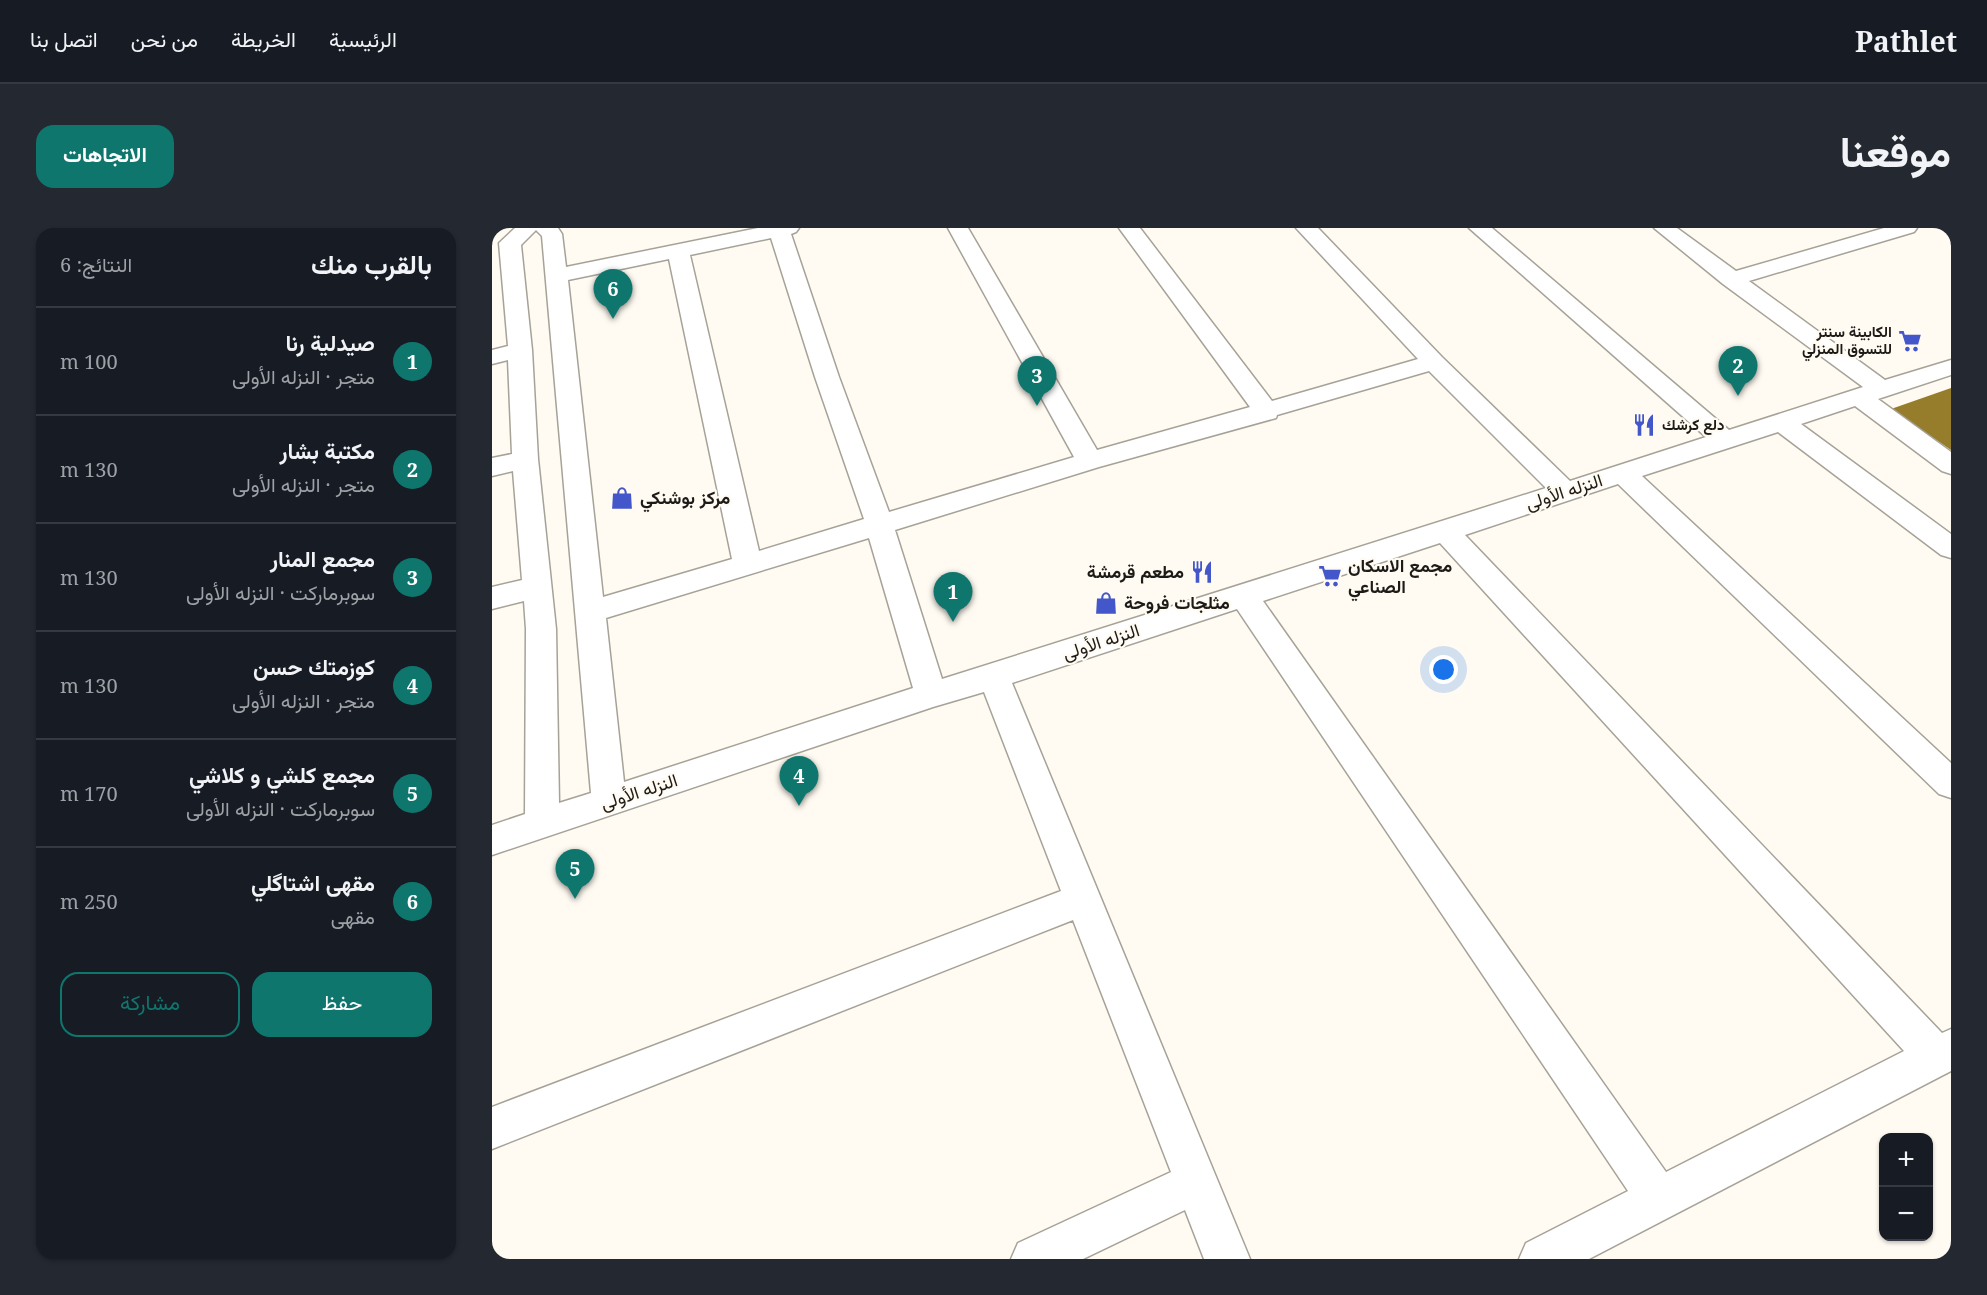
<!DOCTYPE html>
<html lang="ar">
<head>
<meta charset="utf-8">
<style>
  body { margin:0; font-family:"Noto Serif",Vazirmatn,serif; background:#242831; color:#f1f3f6; direction:rtl }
  .controls { position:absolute; right:18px; bottom:18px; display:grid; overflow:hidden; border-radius:12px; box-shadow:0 2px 4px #0004 }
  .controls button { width:54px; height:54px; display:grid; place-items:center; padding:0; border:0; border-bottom:2px solid #363941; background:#171b24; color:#f1f3f6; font:30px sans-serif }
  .you { position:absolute; left:952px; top:442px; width:21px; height:21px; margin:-15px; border:4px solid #fff; border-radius:50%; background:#1a73e8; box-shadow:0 0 0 9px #1a73e833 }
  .badge { display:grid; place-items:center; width:39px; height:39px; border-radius:50%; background:#0f766e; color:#fff; font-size:20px; font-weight:700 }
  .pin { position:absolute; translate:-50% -50px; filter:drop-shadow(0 2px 3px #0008) }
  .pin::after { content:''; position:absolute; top:32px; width:21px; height:18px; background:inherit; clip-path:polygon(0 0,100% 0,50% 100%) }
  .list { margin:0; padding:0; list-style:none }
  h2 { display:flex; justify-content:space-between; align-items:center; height:78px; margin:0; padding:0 24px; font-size:26px }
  h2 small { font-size:20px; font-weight:400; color:#9ea1a6 }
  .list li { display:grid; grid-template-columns:39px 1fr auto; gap:18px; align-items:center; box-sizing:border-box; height:108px; padding:0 24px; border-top:2px solid #363941 }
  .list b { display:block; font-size:22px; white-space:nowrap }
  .list p { margin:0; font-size:20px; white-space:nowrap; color:#9ea1a6 }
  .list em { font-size:20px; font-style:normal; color:#9ea1a6 }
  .actions { display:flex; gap:12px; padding:18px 24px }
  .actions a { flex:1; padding:14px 0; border:2px solid #0f766e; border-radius:18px; text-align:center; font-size:21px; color:#0f766e }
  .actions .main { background:#0f766e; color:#fff }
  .map { position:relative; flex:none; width:1459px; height:1031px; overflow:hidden; direction:ltr; border-radius:18px }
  header { display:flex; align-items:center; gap:36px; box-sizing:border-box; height:84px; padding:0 30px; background:#171b24; border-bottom:2px solid #363941 }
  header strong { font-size:28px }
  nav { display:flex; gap:33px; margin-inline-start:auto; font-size:21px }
  .intro { display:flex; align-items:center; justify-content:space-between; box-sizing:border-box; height:144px; padding:0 36px }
  h1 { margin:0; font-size:42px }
  .button { padding:15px 27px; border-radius:18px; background:#0f766e; color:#fff; font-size:21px; font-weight:700 }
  main { display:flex; gap:36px; padding:0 36px }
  aside { flex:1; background:#171b24; border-radius:18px; box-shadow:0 2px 4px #0004 }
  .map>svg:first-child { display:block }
</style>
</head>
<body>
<header>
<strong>Pathlet</strong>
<nav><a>الرئيسية</a><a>الخريطة</a><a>من نحن</a><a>اتصل بنا</a></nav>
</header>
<div class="intro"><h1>موقعنا</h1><a class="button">الاتجاهات</a></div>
<main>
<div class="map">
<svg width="1459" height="1031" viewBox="0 0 1459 1031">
  <rect width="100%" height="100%" fill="#fffbf2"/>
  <polygon fill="#967d2b" points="1459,160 1459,222 1399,181"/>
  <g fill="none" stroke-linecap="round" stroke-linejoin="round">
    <g stroke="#a6a297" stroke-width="3">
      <path id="minor" d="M23 0H66L70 6 74 39 266 0H307L304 4 299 6 347 149 397 284 582 229 456 0H476L605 222 758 179 627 0H648L780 173 926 131 804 0H826L950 129 1078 253 1214 209 977 0H1000L1237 202 1371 159 1231 56 1162 0H1185L1244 43 1392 0H1425L1422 4 1257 53 1393 152 1459 132V147L1386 171 1459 224V246L1450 243 1363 178 1309 196 1459 306V330L1449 327 1286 204 1150 248 1459 535V570L1447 566 1126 256 973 307 1450 805 1459 801V843L1097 1031H1027L1034 1015 1136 963 745 381 520 455 758 1031H712L693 982 591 1031H519L526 1015 679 944 581 692 0 921V879L569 663 492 464 441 479 0 627V597L33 586 34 401 32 373 0 381V359L30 352 21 243 0 248V230L20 226 16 132 0 136V122L16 118 7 15ZM44 2 50 8 99 565 67 575 64 401 46 231 40 122 29 17ZM279 10 323 149 372 291 267 323 198 27ZM177 31 240 331 111 369 76 52ZM937 143 1054 260 450 451 403 302 607 239 784 190 785 187ZM377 310 421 460 132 554 114 390ZM948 315 1412 823 1174 944 771 373Z"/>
    </g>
    <use href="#minor" fill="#fff" fill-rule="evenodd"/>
  </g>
  <defs>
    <g id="supermarket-bare" transform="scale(1.8)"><path d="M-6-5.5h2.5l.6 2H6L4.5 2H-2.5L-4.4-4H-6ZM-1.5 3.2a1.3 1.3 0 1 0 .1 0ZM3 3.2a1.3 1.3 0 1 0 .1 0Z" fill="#4357cb" stroke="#fffbf2" stroke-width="2.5" paint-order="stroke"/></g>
    <g id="restaurant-bare" transform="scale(1.8)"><path d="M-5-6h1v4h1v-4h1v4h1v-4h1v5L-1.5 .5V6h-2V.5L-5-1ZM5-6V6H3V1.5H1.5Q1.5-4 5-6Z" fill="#4357cb" stroke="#fffbf2" stroke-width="2.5" paint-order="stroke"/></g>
    <g id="shop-bare" transform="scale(1.8)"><path d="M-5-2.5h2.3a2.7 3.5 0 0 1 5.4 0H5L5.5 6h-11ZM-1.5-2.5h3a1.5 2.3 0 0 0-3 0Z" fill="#4357cb" stroke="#fffbf2" stroke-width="2.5" paint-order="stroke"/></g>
  </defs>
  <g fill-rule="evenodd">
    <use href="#supermarket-bare" x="1418" y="113"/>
    <use href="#restaurant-bare" x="1152" y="197"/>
    <use href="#shop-bare" x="130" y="270"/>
    <use href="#restaurant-bare" x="710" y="344"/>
    <use href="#supermarket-bare" x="838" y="348"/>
    <use href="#shop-bare" x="614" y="375"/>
  </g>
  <g text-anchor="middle" stroke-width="4.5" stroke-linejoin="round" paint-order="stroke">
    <g font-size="15" font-weight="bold" fill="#1d1b17" stroke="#fffbf2" text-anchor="end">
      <text x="1400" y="109">الكابينة سنتر<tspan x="1400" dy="17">للتسوق المنزلي</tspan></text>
      <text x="1170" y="202" text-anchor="start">دلع كرشك</text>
    </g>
    <g font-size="18" fill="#1d1b17" stroke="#fffbf2">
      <text transform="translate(1072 264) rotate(-18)" y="6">النزله الأولى</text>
      <text transform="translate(609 414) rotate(-18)" y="6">النزله الأولى</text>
      <text transform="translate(147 564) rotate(-18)" y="6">النزله الأولى</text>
    </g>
    <g font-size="18" font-weight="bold" fill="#1d1b17" stroke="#fffbf2" text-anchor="start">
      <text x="148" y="276">مركز بوشنكي</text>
      <text x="856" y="344">مجمع الاسكان<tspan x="856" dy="21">الصناعي</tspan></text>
      <text x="692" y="350" text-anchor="end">مطعم قرمشة</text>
      <text x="632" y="381">مثلجات فروحة</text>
    </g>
  </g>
</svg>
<div class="controls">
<button>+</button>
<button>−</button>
</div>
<div class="you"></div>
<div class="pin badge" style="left:461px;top:394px">1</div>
<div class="pin badge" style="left:1246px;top:168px">2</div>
<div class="pin badge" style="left:545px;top:178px">3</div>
<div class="pin badge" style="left:307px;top:578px">4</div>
<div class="pin badge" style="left:83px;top:671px">5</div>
<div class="pin badge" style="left:121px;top:91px">6</div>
</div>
<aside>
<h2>بالقرب منك<small>النتائج: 6</small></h2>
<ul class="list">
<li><span class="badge">1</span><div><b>صيدلية رنا</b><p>متجر · النزله الأولى</p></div><em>100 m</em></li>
<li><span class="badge">2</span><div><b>مكتبة بشار</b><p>متجر · النزله الأولى</p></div><em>130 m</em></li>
<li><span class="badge">3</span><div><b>مجمع المنار</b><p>سوبرماركت · النزله الأولى</p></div><em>130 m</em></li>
<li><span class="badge">4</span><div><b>كوزمتك حسن</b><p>متجر · النزله الأولى</p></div><em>130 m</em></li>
<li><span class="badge">5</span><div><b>مجمع كلشي و كلاشي</b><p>سوبرماركت · النزله الأولى</p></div><em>170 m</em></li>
<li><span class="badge">6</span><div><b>مقهى اشتاگلي</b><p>مقهى</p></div><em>250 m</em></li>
</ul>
<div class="actions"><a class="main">حفظ</a><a>مشاركة</a></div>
</aside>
</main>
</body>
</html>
